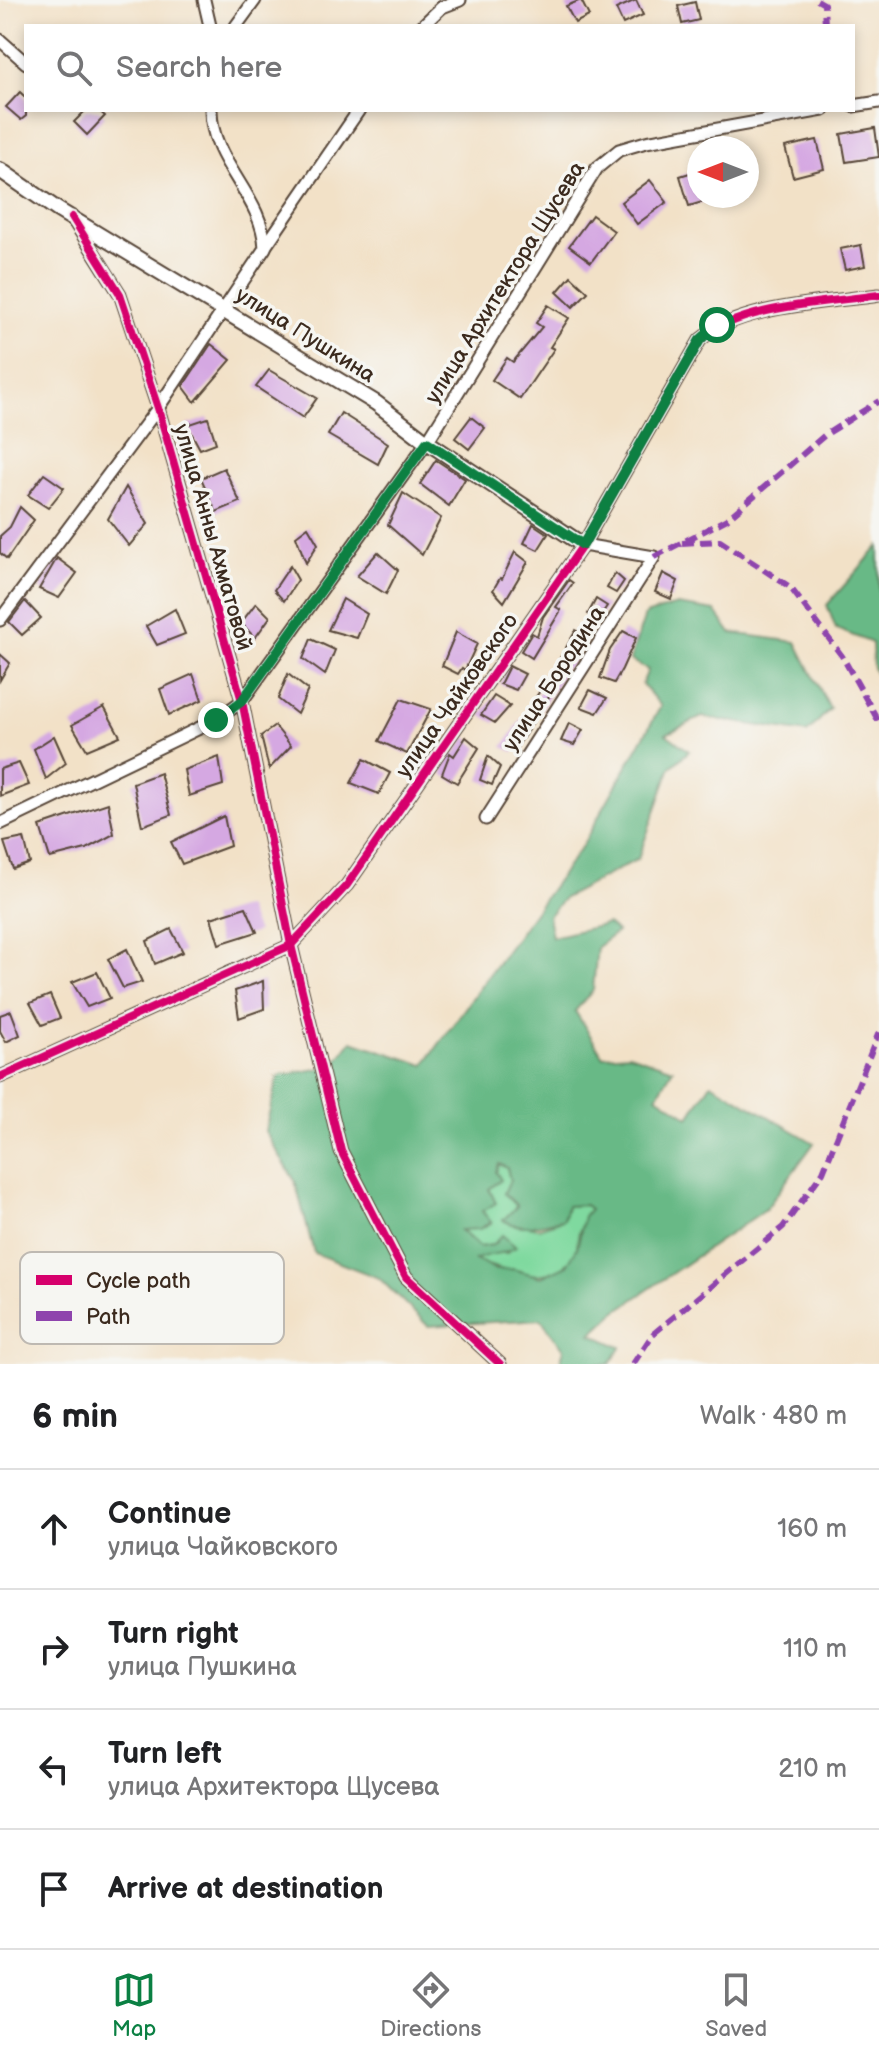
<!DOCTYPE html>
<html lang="en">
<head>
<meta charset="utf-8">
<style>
  body { margin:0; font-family:"Balsamiq Sans",sans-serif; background:#f2f2f2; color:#202124 }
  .compass { position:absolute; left:687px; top:136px; width:72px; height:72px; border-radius:50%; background:#fff; box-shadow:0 4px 12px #0003; rotate:270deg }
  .stop { position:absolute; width:24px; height:24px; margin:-18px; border:6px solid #0b8043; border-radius:50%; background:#fff }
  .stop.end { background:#0b8043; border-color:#fff; box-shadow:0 2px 8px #0008 }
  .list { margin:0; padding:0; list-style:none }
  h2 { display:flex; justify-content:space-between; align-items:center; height:104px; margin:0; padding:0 32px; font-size:34px }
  h2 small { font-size:26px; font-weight:400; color:#757577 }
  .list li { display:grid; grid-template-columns:52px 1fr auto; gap:24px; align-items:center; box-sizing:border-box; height:120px; padding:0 32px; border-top:2px solid #e0e0e0 }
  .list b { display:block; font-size:30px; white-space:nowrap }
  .list p { margin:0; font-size:26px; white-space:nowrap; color:#757577 }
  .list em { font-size:26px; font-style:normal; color:#757577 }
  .icon { flex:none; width:44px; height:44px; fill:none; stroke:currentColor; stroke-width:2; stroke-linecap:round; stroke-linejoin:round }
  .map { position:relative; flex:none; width:879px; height:1364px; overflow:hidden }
  .search { position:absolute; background:#fff; box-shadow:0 4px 12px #0003; left:24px; right:24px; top:24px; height:88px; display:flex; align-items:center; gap:20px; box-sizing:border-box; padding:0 28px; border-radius:0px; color:#757577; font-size:30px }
  .sheet { height:584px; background:#fff }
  nav { display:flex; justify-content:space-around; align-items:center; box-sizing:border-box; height:112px; border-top:2px solid #e0e0e0; background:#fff; font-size:22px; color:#757577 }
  nav a { display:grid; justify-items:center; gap:4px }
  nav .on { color:#0b8043 }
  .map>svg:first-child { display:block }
</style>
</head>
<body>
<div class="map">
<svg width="879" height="1364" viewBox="0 0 879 1364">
  <rect width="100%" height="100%" fill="#f6f6f2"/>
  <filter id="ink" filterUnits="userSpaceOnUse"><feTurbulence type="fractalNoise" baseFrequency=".0125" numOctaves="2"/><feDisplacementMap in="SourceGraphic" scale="16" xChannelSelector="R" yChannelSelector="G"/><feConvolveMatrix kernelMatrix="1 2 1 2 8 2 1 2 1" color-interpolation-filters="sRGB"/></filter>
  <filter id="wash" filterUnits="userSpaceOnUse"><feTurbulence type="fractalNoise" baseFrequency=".006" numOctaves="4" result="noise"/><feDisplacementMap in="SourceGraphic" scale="32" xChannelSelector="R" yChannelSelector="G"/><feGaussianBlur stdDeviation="1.8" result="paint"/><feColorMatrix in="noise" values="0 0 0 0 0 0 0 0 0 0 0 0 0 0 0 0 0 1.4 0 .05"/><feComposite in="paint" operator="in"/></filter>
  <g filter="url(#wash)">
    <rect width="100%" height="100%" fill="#f2e1c7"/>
    <path fill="#7fd99f" stroke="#5d825e" stroke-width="2" d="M499 1164 507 1168 517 1206 529 1226 538 1228 563 1220 567 1206 585 1205 590 1209C587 1216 582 1224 579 1232 577 1238 578 1245 576 1251 559 1289 503 1273 474 1259L492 1253H508L493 1245 479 1247 460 1229H479L491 1223 482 1211Z"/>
    <g fill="#67b986" stroke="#517252" stroke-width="2" fill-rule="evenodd">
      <polygon points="879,546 879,679 873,669 872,643 836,629 827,605"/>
      <path d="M677 605 715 611 731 633 796 642 830 709 807 733 702 717 666 734 689 751 671 767 638 859 564 898 548 916 552 937 607 924 617 932 597 947 593 990 575 1011 603 1056 629 1054 673 1069 657 1096 689 1117 711 1083 814 1143 766 1209 614 1313 591 1334 621 1347 610 1364H560L564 1349 541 1319 428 1326 379 1278 314 1253 295 1181 265 1131 278 1076 333 1066 352 1041 424 1065 582 846 661 706 642 684 648 670 630 660 645 615ZM499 1164 507 1168 510 1180 504 1193 517 1206 503 1220C525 1232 539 1223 563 1220L567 1206 585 1205 590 1209 584 1216 577 1248 567 1265 541 1277 513 1269 496 1270 475 1260C488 1253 504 1255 516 1247L502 1235 493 1245 479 1247 460 1230 479 1229 491 1222 482 1211 496 1203 489 1189 501 1180 496 1172Z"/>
    </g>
    <g id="blocks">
      <g fill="#d5a8e2">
        <polygon points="581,0 589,16 575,23 566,6"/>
        <polygon points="636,0 643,15 623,24 616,9"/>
        <polygon points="695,2 699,20 682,24 678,6"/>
        <polygon points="20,92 26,98 26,116 21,120 6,107"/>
        <polygon points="86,110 98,110 105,116 87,135 74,122"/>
        <polygon points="875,128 879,157 846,162 841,134"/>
        <polygon points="817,140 824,169 793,177 785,147"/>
        <polygon points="699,170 699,196 716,198 689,206 680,176"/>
        <polygon points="650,180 667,202 637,224 621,202"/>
        <polygon points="592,215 614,231 591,262 569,246"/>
        <polygon points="861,245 865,266 845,270 840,249"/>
        <polygon points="571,276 588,292 573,307 557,292"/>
        <polygon points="548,305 569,318 550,347 554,349 520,399 492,380 507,358 513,362 542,327 536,323"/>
        <polygon points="211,344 231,360 195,402 183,386"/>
        <polygon points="269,370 317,398 303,418 256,387"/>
        <polygon points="341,413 388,443 378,464 328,435"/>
        <polygon points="471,417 485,428 469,449 455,438"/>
        <polygon points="208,418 216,443 200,449 187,425"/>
        <polygon points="436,460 465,479 449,506 420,484"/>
        <polygon points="224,468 240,502 216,512 201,478"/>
        <polygon points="44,474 64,488 48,508 28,495"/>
        <polygon points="126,487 148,524 129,546 108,519"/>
        <polygon points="403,493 441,518 422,555 388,525"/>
        <polygon points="20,507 34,520 7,559 0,553 0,536 10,527"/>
        <polygon points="533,524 548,534 538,550 524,543"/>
        <polygon points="308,527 318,544 306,563 296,536"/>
        <polygon points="378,552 398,570 386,594 357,576"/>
        <polygon points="515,552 528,562 504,602 493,590 500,578 502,579"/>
        <polygon points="57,558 77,573 59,598 39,589"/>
        <polygon points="290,566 298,580 284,601 274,590"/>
        <polygon points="615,573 624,581 616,593 607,588"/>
        <polygon points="663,573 678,581 671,599 655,592"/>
        <polygon points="569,580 573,583 556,607 561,610 532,658 521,651 532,633 537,636 543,617"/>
        <polygon points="343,599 367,614 357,638 328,630"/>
        <polygon points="596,599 607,606 598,620 588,614"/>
        <polygon points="25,601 41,618 22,635 9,622"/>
        <polygon points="256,603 270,617 255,638 241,623"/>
        <polygon points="175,609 185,634 157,645 146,626"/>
        <polygon points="576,630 588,637 568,669 556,665"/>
        <polygon points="623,631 636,638 622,669 614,683 600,678 610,650"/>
        <polygon points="456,632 477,644 465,670 462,668 458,674 442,666"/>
        <polygon points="311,639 335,650 325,675 303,659"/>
        <polygon points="0,654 10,663 0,680"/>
        <polygon points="509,666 525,674 516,690 500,684"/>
        <polygon points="553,671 562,676 514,752 503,747"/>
        <polygon points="193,674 202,700 169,715 160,689"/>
        <polygon points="288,674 308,690 297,714 278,699"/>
        <polygon points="590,690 607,698 597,713 581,707"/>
        <polygon points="494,696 510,706 495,723 481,715"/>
        <polygon points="401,699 431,709 407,754 379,741"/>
        <polygon points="104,707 120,736 87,750 72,725"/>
        <polygon points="569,723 583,730 574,745 561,741"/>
        <polygon points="275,726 291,746 269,769 261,736"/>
        <polygon points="54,736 66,763 46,779 34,749"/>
        <polygon points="466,737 479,748 457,783 442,774 450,753 454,756"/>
        <polygon points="488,756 500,767 492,785 480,780"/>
        <polygon points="219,757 223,785 189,796 184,770"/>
        <polygon points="364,759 390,773 379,794 351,783"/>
        <polygon points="19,763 29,785 0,796 0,769"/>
        <polygon points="160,773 171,815 142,826 133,783"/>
        <polygon points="108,803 114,834 86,849 50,858 40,826"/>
        <polygon points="224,816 230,846 182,864 171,842"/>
        <polygon points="24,838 30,863 13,869 4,842"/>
        <polygon points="246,907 257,932 219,944 211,918"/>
        <polygon points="171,929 183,952 155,964 147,941"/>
        <polygon points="127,949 142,982 123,988 108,959"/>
        <polygon points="97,972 110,998 87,1007 72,982"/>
        <polygon points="263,981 264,1009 239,1018 235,991"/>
        <polygon points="50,995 60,1018 42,1025 30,1003"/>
        <polygon points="11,1011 20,1035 6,1042 0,1031 0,1015"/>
      </g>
    </g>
  </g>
  <g filter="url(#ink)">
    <use href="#blocks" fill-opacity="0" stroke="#564537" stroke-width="2"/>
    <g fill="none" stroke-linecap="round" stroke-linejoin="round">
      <g stroke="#564537" stroke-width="15">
        <g id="minor">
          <polyline points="204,0 210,26"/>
          <polyline points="236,26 255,0"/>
          <polyline points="422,26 442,7 460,0"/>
          <polyline points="0,40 26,63"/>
          <polyline points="853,106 879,102"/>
          <polyline points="74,221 120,294 158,408 242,701 291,945 341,1151 406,1277 500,1364"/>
          <polyline points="265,247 359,110"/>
          <path d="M0 620 158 408 265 248C263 196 211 163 211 110"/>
          <polyline points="486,819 654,557 583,545"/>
          <polyline points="0,824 216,720 242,701 427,442 597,168 619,150 646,142 823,110"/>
          <path d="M0 1077 291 945 347 885 583 545 700 340C741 305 825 303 879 295"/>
        </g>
      </g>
      <g stroke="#564537" stroke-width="18">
        <polyline id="tertiary" points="0,170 58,210 376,403 427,442 583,545"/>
      </g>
      <use href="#minor" stroke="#fff" stroke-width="11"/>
      <use href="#tertiary" stroke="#fff" stroke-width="14"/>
      <g stroke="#8e44ad" stroke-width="6" stroke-dasharray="12 6" stroke-linecap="butt">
        <polyline points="817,0 824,4 825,26"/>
        <polyline points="682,543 720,541 790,587 842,656 879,722"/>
        <polyline points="654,557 727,519 825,435 879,401"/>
        <polyline points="633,1364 653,1334 783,1227 823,1172 879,1032"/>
      </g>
      <g stroke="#f6f6f2" stroke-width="13">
        <g id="cycleway">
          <polyline points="72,217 120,294 158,408 242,701 291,945 341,1151 406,1277 500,1364"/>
          <path d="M0 1077 291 945 347 885 583 545 700 340C741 305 825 303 879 295"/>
        </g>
      </g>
      <use href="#cycleway" stroke="#d6006c" stroke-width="8"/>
    </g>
  </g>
  <g fill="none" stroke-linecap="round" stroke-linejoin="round" filter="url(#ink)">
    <polyline stroke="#0b8043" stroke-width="10" points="216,720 242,701 427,442 583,545 700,340 717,325"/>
  </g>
  <g text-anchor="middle" stroke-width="7" stroke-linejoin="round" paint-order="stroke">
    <g font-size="22" fill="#3b2a1e" stroke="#f6f6f2">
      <text transform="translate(504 282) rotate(-58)" y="8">улица Архитектора Щусева</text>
      <text transform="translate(306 334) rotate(32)" y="8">улица Пушкина</text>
      <text transform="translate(214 537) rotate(74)" y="8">улица Анны Ахматовой</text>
      <text transform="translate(553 678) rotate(-57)" y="8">улица Бородина</text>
      <text transform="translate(456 695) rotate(-55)" y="8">улица Чайковского</text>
    </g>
  </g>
  <rect x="20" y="1252" width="264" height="92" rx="12" fill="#f6f6f2" stroke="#beb9b2" stroke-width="2"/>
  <rect x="36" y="1275" width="36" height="10" fill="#d6006c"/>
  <rect x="36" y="1311" width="36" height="10" fill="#8e44ad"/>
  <g font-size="22" fill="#3b2a1e">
    <text x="86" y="1288">Cycle path</text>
    <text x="86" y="1324">Path</text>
  </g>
</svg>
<svg class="compass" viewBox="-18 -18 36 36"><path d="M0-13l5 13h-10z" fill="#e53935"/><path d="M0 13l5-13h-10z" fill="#757577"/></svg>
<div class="stop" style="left:717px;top:325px"></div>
<div class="stop end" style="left:216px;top:720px"></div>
<div class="search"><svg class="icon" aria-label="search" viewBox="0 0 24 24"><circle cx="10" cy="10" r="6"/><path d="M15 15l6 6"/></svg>Search here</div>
</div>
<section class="sheet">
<h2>6 min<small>Walk · 480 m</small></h2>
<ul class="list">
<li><svg class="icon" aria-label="ahead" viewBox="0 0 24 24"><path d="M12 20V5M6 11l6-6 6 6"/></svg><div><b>Continue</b><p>улица Чайковского</p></div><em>160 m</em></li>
<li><svg class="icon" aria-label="right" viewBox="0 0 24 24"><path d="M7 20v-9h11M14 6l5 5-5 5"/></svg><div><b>Turn right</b><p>улица Пушкина</p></div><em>110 m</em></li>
<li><svg class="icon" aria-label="left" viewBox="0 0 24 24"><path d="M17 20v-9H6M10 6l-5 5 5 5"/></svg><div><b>Turn left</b><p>улица Архитектора Щусева</p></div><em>210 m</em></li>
<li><svg class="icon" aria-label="arrive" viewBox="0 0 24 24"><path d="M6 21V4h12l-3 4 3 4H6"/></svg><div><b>Arrive at destination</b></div></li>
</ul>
</section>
<nav>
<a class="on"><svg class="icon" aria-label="map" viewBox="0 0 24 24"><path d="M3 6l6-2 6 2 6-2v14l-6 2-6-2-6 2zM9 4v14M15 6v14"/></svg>Map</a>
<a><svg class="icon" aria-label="directions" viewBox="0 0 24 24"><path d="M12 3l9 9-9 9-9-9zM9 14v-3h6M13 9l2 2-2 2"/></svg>Directions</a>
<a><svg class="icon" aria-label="saved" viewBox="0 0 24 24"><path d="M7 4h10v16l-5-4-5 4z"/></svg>Saved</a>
</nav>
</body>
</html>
